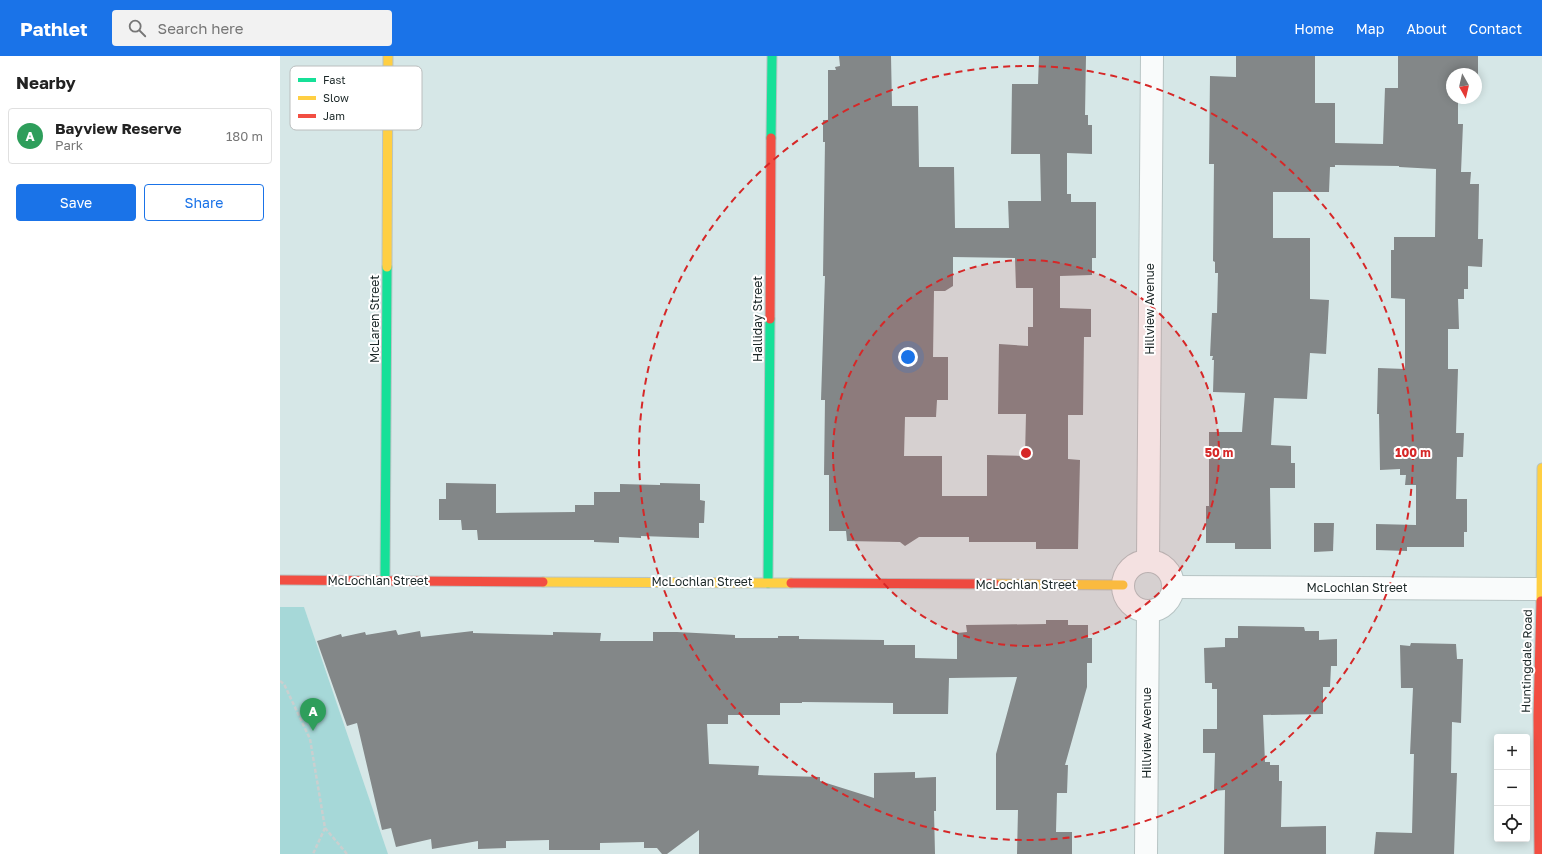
<!DOCTYPE html>
<html lang="en">
<head>
<meta charset="utf-8">
<style>
  body { margin:0; font-family:"Golos Text",sans-serif; background:#f2f2f2; color:#222 }
  .controls { position:absolute; right:12px; bottom:12px; display:grid; overflow:hidden; border-radius:4px; box-shadow:0 2px 10px #0003 }
  .controls button { width:36px; height:36px; display:grid; place-items:center; padding:0; border:0; border-bottom:1px solid #e0e0e0; background:#fff; color:#222; font:20px sans-serif }
  .compass { position:absolute; left:1166px; top:12px; width:36px; height:36px; border-radius:50%; background:#fff; box-shadow:0 2px 10px #0003; rotate:172deg }
  .you { position:absolute; left:628px; top:301px; width:14px; height:14px; margin:-10px; border:3px solid #fff; border-radius:50%; background:#1a73e8; box-shadow:0 0 0 6px #1a73e833 }
  .badge { display:grid; place-items:center; width:26px; height:26px; border-radius:50%; background:#1a73e8; color:#fff; font-size:13px; font-weight:700 }
  .pin { position:absolute; translate:-50% -33px; filter:drop-shadow(0 1px 2px #0008) }
  .pin::after { content:''; position:absolute; top:21px; width:14px; height:12px; background:inherit; clip-path:polygon(0 0,100% 0,50% 100%) }
  .list { margin:0; padding:0; list-style:none }
  h2 { display:flex; justify-content:space-between; align-items:center; height:52px; margin:0; padding:0 16px; font-size:17px }
  h2 small { font-size:13px; font-weight:400; color:#767676 }
  .list li { display:grid; grid-template-columns:26px 1fr auto; gap:12px; align-items:center; box-sizing:border-box; height:56px; margin:0 8px 8px; padding:0 8px; border:1px solid #e0e0e0; border-radius:4px }
  .list b { display:block; font-size:15px; white-space:nowrap }
  .list p { margin:0; font-size:13px; white-space:nowrap; color:#767676 }
  .list em { font-size:13px; font-style:normal; color:#767676 }
  .actions { display:flex; gap:8px; padding:12px 16px }
  .actions a { flex:1; padding:9px 0; border:1px solid #1a73e8; border-radius:4px; text-align:center; font-size:14px; color:#1a73e8 }
  .actions .main { background:#1a73e8; color:#fff }
  .icon { flex:none; width:22px; height:22px; fill:none; stroke:currentColor; stroke-width:2; stroke-linecap:round; stroke-linejoin:round }
  .map { position:relative; flex:none; width:1262px; height:798px; overflow:hidden }
  header { display:flex; align-items:center; gap:24px; box-sizing:border-box; height:56px; padding:0 20px; background:#1a73e8; color:#fff }
  header strong { font-size:19px }
  nav { display:flex; gap:22px; margin-inline-start:auto; font-size:14px }
  .search { width:280px; height:36px; background:#f2f2f2; display:flex; align-items:center; gap:10px; box-sizing:border-box; padding:0 14px; border-radius:4px; color:#767676; font-size:15px }
  main { display:flex }
  aside { flex:1; background:#fff }
  .map>svg:first-child { display:block }
</style>
</head>
<body>
<header>
<strong>Pathlet</strong>
<div class="search"><svg class="icon" aria-label="search" viewBox="0 0 24 24"><circle cx="10" cy="10" r="6"/><path d="M15 15l6 6"/></svg>Search here</div>
<nav><a>Home</a><a>Map</a><a>About</a><a>Contact</a></nav>
</header>
<main>
<aside>
<h2>Nearby<small></small></h2>
<ul class="list">
<li><span class="badge" style="background:#2e9e5b">A</span><div><b>Bayview Reserve</b><p>Park</p></div><em>180 m</em></li>
</ul>
<div class="actions"><a class="main">Save</a><a>Share</a></div>
</aside>
<div class="map">
<svg width="1262" height="798" viewBox="0 0 1262 798">
  <rect width="100%" height="100%" fill="#d6e7e7"/>
  <polygon fill="#a6d8d8" points="0,551 24,551 108,798 0,798"/>
  <g fill="#838788" fill-rule="evenodd">
    <path d="M559 0H611L612 50H638L639 111H674L675 172H729L728 145H761L760 98H731L732 28H758L759 0H806L805 59H808V69H812V98L787 97V138H791V146H816V202H812V219L780 220V252L811 253V281H804L803 359H788V403L800 404 798 493H756V486H689V481H639L625 490 620 486 567 485 566 475H549V419H544L545 344H541L545 220H543L545 86H543V64H548V14H556L555 11 560 10ZM673 201 735 202 736 232H753V271H748V290L719 288 718 358H746L745 400 707 399V440H662V400H624L625 361H656L657 344H668V301H653L654 235H665L673 230Z"/>
    <polygon points="956,0 1035,0 1035,47 1055,47 1055,87 1103,88 1105,32 1118,32 1118,0 1198,0 1198,25 1196,25 1196,18 1172,18 1172,42 1178,42 1178,68 1183,68 1181,116 1191,116 1190,128 1199,128 1198,183 1203,183 1202,211 1188,210 1188,233 1184,233 1184,243 1178,243 1179,273 1168,273 1168,313 1178,313 1176,377 1184,377 1183,401 1177,401 1176,443 1187,443 1187,476 1184,476 1184,491 1127,491 1127,495 1096,494 1096,468 1136,469 1136,429 1125,429 1126,419 1120,419 1120,413 1100,414 1099,358 1097,358 1098,312 1125,313 1125,243 1111,242 1111,194 1114,194 1114,181 1155,181 1156,113 1119,111 1119,110 1055,109 1055,111 1050,111 1049,136 993,136 993,182 1030,182 1030,243 1049,244 1046,298 1030,297 1027,343 994,342 991,389 1011,390 1011,407 1015,407 1015,432 990,432 991,493 955,493 955,487 926,487 926,450 929,450 929,376 962,376 965,337 933,336 934,304 932,304 933,300 930,300 932,257 937,257 938,217 935,217 935,206 933,205 934,108 929,108 930,20 956,21"/>
    <polygon points="166,427 216,428 216,457 295,456 295,449 314,449 314,436 340,436 340,428 380,429 380,427 420,428 420,444 425,445 424,467 419,467 419,482 361,480 361,482 339,481 339,487 314,486 314,484 198,484 197,474 182,474 181,464 159,464 159,443 166,443"/>
    <polygon points="1034,467 1054,467 1053,495 1034,496"/>
    <polygon points="766,564 788,564 788,569 808,569 808,582 812,582 812,607 807,607 807,631 785,709 788,709 787,737 777,737 776,776 792,776 792,798 737,798 738,754 716,754 716,698 737,621 669,622 668,658 613,658 613,647 522,646 522,647 500,647 500,659 448,659 448,668 427,668 429,708 479,710 478,719 540,721 540,725 594,742 594,717 635,716 635,722 656,721 656,755 654,755 655,798 419,798 419,774 387,798 382,798 377,792 364,792 364,786 320,787 320,794 269,794 269,784 226,785 226,792 198,793 198,785 152,793 151,783 116,791 111,772 102,774 77,667 67,670 37,585 61,578 62,581 85,576 86,579 116,574 118,579 140,575 141,581 193,575 193,577 273,579 273,576 321,577 320,585 373,585 373,576 397,576 455,579 455,582 498,582 498,580 519,580 519,583 604,584 604,589 635,589 635,602 677,603 677,577 687,576 686,569 766,568"/>
    <polygon points="958,570 1024,571 1025,575 1039,575 1039,584 1057,583 1057,610 1051,610 1050,631 1043,631 1043,658 983,659 985,706 990,706 990,709 999,709 999,725 1002,725 1001,771 1046,770 1046,798 944,798 945,734 934,735 935,697 923,697 923,673 937,673 937,633 932,633 932,627 925,627 924,592 945,591 945,582 958,582"/>
    <polygon points="1131,587 1176,588 1177,603 1183,603 1181,667 1172,666 1171,717 1177,717 1174,798 1094,798 1096,776 1132,777 1134,698 1130,698 1133,632 1121,632 1120,589 1130,590"/>
  </g>
  <g fill="none" stroke-linecap="round" stroke-linejoin="round">
    <g stroke="#b7c4c4" stroke-width="24">
      <g id="street">
        <polyline points="868,505 872,0"/>
        <circle cx="868" cy="530" r="25"/>
        <polyline points="893,531 1261,533"/>
        <polyline points="866,798 868,555"/>
      </g>
    </g>
    <g stroke="#b7c4c4" stroke-width="11">
      <g id="fast">
        <polyline points="491,82 492,0"/>
        <polyline points="105,525 107,211"/>
        <polyline points="488,527 490,263"/>
      </g>
    </g>
    <g stroke="#b7c4c4" stroke-width="11">
      <g id="slow">
        <polyline points="107,211 108,0"/>
        <polyline points="263,526 511,527"/>
        <polyline points="715,528 843,529"/>
        <polyline points="1261,545 1262,412"/>
      </g>
    </g>
    <g stroke="#b7c4c4" stroke-width="11">
      <g id="jam">
        <polyline points="490,263 491,82"/>
        <polyline points="0,524 263,526"/>
        <polyline points="511,527 715,528"/>
        <polyline points="1259,798 1258,660 1261,545"/>
      </g>
    </g>
    <g stroke="#cacfcf" stroke-width="2.5" stroke-dasharray="4 2" stroke-linecap="butt">
      <polyline points="0,625 4,628 30,683 45,772 33,798"/>
      <polyline points="45,772 67,798"/>
    </g>
    <use href="#street" stroke="#f9fbfb" stroke-width="22"/>
    <use href="#fast" stroke="#16e098" stroke-width="9"/>
    <use href="#slow" stroke="#ffcf43" stroke-width="9"/>
    <use href="#jam" stroke="#f24e42" stroke-width="9"/>
  </g>
  <circle cx="746" cy="397" r="193" fill="#d62828" fill-opacity=".12"/>
  <g fill="none" stroke="#d62828" stroke-width="2" stroke-dasharray="7 5">
    <circle cx="746" cy="397" r="193"/>
    <circle cx="746" cy="397" r="387"/>
  </g>
  <g text-anchor="middle" stroke-width="4" stroke-linejoin="round" paint-order="stroke">
    <g font-size="12" fill="#1b2727" stroke="#fff">
      <text transform="translate(870 253) rotate(-90)" y="4">Hillview Avenue</text>
      <text transform="translate(95 263) rotate(-90)" y="4">McLaren Street</text>
      <text transform="translate(478 263) rotate(-90)" y="4">Halliday Street</text>
      <text x="98" y="529">McLochlan Street</text>
      <text x="422" y="530">McLochlan Street</text>
      <text x="746" y="533">McLochlan Street</text>
      <text x="1077" y="536">McLochlan Street</text>
      <text transform="translate(1247 605) rotate(-89)" y="4">Huntingdale Road</text>
      <text transform="translate(867 677) rotate(-90)" y="4">Hillview Avenue</text>
    </g>
  </g>
  <rect x="10" y="10" width="132" height="64" rx="6" fill="#fff" stroke="#bbbebe" stroke-width="1"/>
  <rect x="18" y="22" width="18" height="4" fill="#16e098"/>
  <rect x="18" y="40" width="18" height="4" fill="#ffcf43"/>
  <rect x="18" y="58" width="18" height="4" fill="#f24e42"/>
  <g font-size="11" fill="#1b2727">
    <text x="43" y="28">Fast</text>
    <text x="43" y="46">Slow</text>
    <text x="43" y="64">Jam</text>
  </g>
  <circle cx="746" cy="397" r="6" fill="#d62828" stroke="#fff" stroke-width="2"/>
  <g font-size="12" text-anchor="middle" font-weight="bold" fill="#d62828" stroke="#fff" stroke-width="4" stroke-linejoin="round" paint-order="stroke">
    <text x="939" y="401">50 m</text>
    <text x="1133" y="401">100 m</text>
  </g>
</svg>
<div class="controls">
<button>+</button>
<button>−</button>
<button><svg class="icon" aria-label="locate" viewBox="0 0 24 24"><circle cx="12" cy="12" r="6"/><path d="M12 2v4M12 18v4M2 12h4M18 12h4"/></svg></button>
</div>
<svg class="compass" viewBox="-18 -18 36 36"><path d="M0-13l5 13h-10z" fill="#e53935"/><path d="M0 13l5-13h-10z" fill="#767676"/></svg>
<div class="you"></div>
<div class="pin badge" style="left:33px;top:675px;background:#2e9e5b">A</div>
</div>
</main>
</body>
</html>
